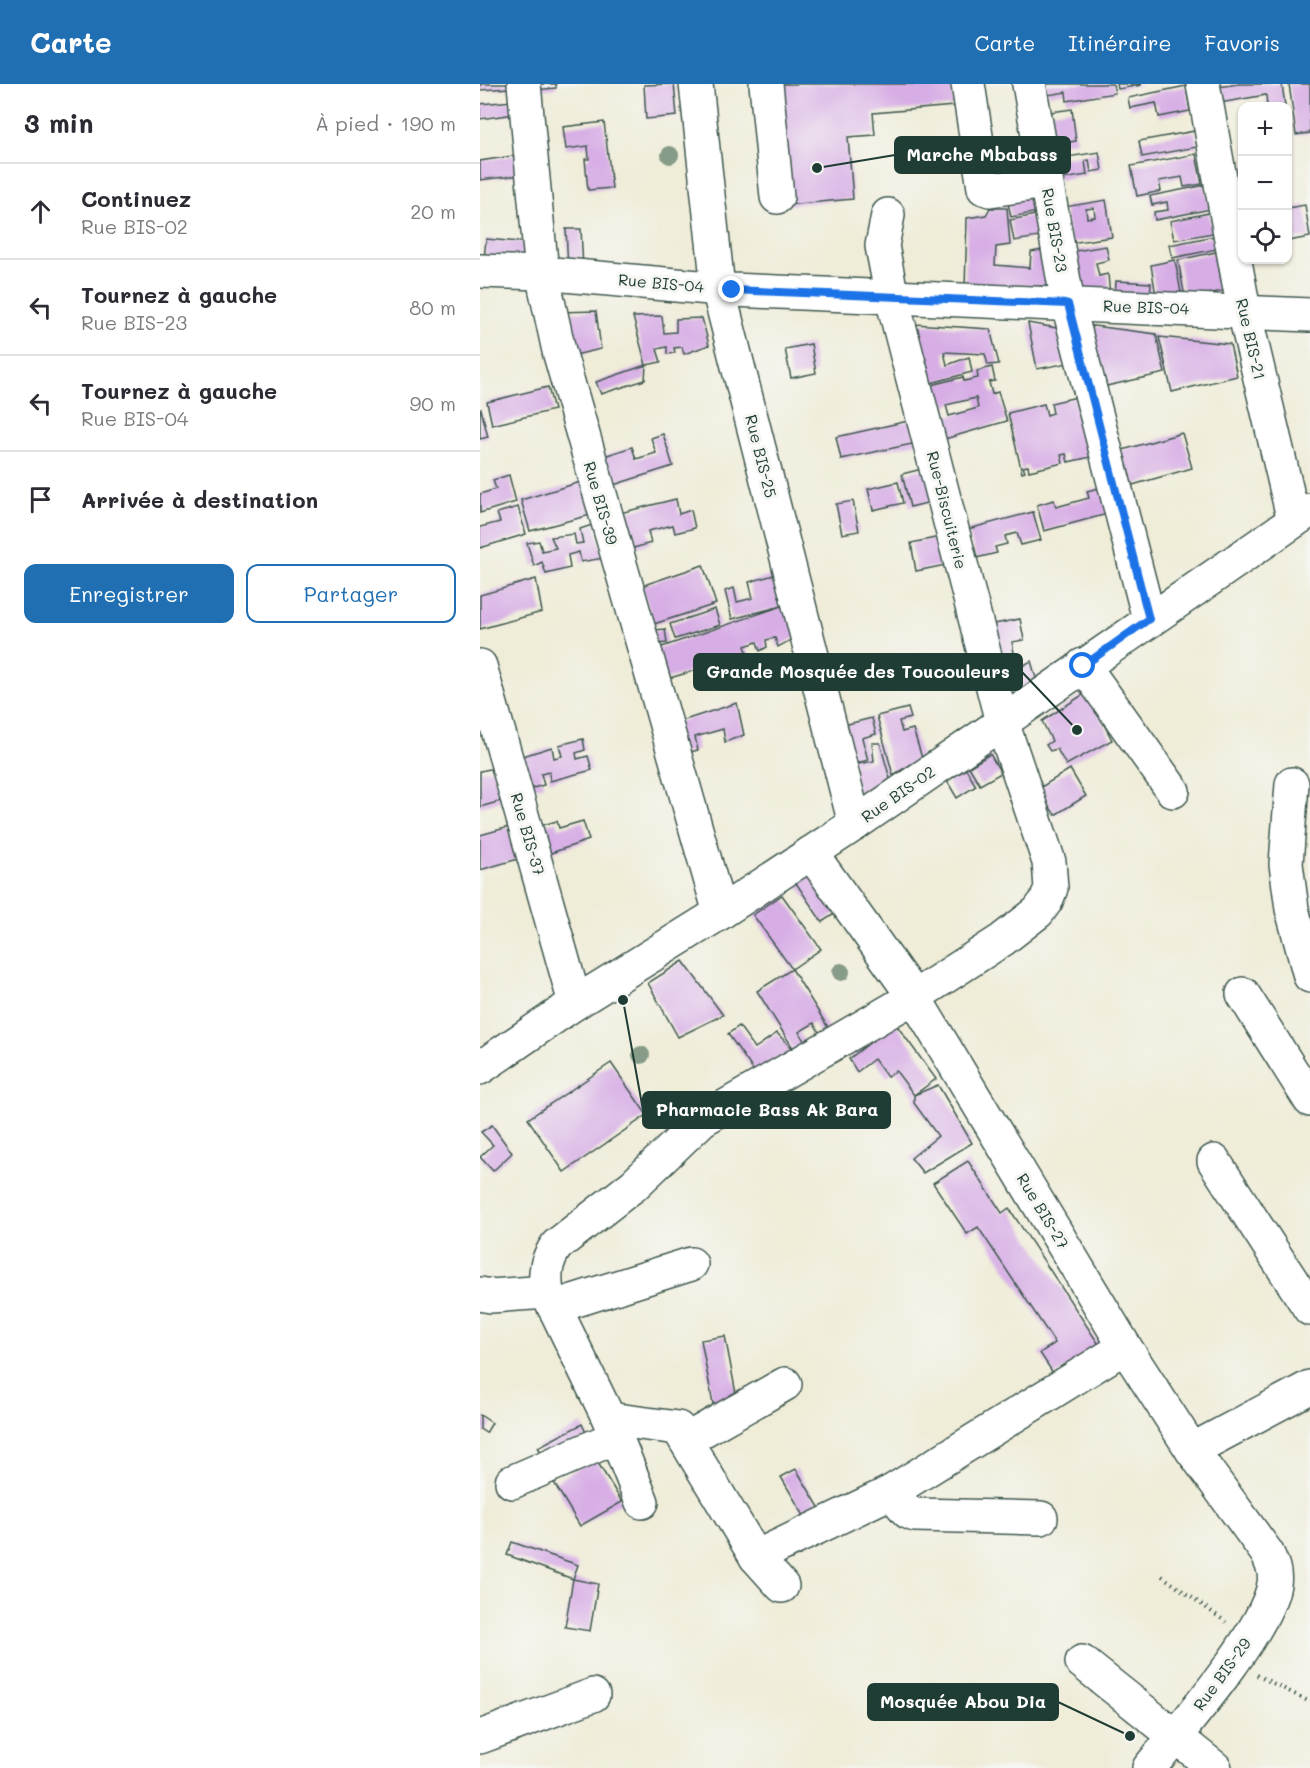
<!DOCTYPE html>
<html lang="fr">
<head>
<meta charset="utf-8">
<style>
  body { margin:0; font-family:Mali,sans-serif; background:#f2f2f3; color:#2b2b33 }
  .controls { position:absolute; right:18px; top:18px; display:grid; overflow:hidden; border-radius:12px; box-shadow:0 2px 4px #0004 }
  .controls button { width:54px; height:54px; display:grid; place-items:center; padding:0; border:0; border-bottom:2px solid #e1e1e2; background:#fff; color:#2b2b33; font:30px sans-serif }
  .stop { position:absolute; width:18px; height:18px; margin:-14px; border:4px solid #1a73e8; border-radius:50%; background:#fff }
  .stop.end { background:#1a73e8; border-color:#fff; box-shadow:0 2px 6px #0008 }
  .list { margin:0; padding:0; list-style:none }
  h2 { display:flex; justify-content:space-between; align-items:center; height:78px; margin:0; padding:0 24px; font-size:26px }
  h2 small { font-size:20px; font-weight:400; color:#7c7c81 }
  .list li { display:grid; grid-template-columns:39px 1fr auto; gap:18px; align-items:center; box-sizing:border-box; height:96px; padding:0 24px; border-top:2px solid #e1e1e2 }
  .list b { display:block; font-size:22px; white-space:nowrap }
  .list p { margin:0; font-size:20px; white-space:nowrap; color:#7c7c81 }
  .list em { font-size:20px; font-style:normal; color:#7c7c81 }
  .actions { display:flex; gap:12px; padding:18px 24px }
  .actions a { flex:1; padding:14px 0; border:2px solid #1f6fb2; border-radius:12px; text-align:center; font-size:21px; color:#1f6fb2 }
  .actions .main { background:#1f6fb2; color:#fff }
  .icon { flex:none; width:33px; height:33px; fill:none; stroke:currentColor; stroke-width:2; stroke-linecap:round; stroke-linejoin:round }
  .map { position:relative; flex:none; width:830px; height:1684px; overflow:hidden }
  header { display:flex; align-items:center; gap:36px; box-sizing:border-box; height:84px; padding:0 30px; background:#1f6fb2; color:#fff }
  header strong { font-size:28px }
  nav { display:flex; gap:33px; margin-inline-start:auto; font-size:21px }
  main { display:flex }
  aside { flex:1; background:#fff }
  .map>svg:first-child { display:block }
</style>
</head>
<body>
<header>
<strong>Carte</strong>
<nav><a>Carte</a><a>Itinéraire</a><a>Favoris</a></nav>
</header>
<main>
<aside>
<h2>3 min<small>À pied · 190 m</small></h2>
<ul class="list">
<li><svg class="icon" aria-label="ahead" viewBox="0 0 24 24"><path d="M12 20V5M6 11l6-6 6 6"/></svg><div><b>Continuez</b><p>Rue BIS-02</p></div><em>20 m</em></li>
<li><svg class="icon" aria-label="left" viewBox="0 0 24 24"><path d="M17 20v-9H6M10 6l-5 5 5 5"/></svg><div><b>Tournez à gauche</b><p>Rue BIS-23</p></div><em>80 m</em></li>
<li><svg class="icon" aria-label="left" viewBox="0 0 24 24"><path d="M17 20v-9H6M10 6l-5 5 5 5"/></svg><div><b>Tournez à gauche</b><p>Rue BIS-04</p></div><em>90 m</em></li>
<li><svg class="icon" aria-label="arrive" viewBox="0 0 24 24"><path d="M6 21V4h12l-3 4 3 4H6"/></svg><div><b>Arrivée à destination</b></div></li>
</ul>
<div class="actions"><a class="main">Enregistrer</a><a>Partager</a></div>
</aside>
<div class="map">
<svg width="830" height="1684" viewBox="0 0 830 1684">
  <rect width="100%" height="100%" fill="#f6f6f2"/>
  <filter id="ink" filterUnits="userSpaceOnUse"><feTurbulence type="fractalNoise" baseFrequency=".0167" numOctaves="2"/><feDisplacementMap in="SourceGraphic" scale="12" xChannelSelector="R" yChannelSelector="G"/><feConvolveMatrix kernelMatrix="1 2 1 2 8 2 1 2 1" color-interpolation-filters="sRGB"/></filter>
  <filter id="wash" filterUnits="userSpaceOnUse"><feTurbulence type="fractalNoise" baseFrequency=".008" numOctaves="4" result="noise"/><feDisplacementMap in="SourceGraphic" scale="24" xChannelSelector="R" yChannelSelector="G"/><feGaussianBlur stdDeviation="1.35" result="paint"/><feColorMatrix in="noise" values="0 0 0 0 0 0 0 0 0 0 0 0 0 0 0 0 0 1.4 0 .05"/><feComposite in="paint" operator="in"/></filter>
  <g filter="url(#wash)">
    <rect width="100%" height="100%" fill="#efecd8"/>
    <g id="blocks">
      <g fill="#d7ade5" fill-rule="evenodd">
        <polygon points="0,0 30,0 30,4 0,6"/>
        <polygon points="55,0 76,0 76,4 55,6"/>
        <polygon points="194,0 197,32 166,35 164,1"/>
        <polygon points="296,0 472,0 474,22 393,29 395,51 368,53 373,115 306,121"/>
        <polygon points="566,0 633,0 635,9 587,17 586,8 568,11"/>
        <polygon points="637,0 661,0 661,1 638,5"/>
        <polygon points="758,0 802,0 805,22 787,22 786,11 734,20 732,4"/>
        <polygon points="809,0 830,0 830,49 816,51"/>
        <polygon points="706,2 710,27 679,33 676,19 650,24 648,14"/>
        <polygon points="33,17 35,30 0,35 0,20"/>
        <polygon points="592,25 596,57 568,61 564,29"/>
        <polygon points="124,38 132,104 108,106 105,75 109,75 108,62 86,65 83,43"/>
        <polygon points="715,47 717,63 662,73 659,57"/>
        <polygon points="619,68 622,86 611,88 609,76 605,77 607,91 578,96 574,75"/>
        <polygon points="716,70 722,100 704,103 702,93 679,97 681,107 657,112 651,82"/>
        <polygon points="38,71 41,91 0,96 0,77"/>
        <polygon points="726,101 731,125 675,136 674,128 688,126 687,118 672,121 670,112"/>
        <polygon points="553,102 558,128 531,133 528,119 508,123 506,112"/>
        <path d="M626 116 632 153 590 159 584 123ZM614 124 615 133 607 134 606 125Z"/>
        <polygon points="825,121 830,153 808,157 808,124"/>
        <polygon points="510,124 527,124 530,161 516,163 515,181 550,184 551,168 561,166 567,172 571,202 485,204 487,134 506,131"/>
        <polygon points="729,129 733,149 694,156 690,137"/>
        <polygon points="560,130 565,152 534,157 530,136"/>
        <polygon points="86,145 101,145 103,184 88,184"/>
        <polygon points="735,152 737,165 692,174 689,161"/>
        <polygon points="6,155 50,159 48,180 4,176"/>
        <polygon points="626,162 629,176 616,179 619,192 628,190 630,212 603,214 589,168"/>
        <polygon points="736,168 743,207 705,214 698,176"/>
        <polygon points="695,176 702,214 677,218 671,181"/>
        <polygon points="636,197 671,199 670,215 635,213"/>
        <polygon points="116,227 121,265 86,273 79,228"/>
        <polygon points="182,232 184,249 196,248 196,235 222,234 229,261 204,270 202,263 194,264 195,269 187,270 187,263 177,265 181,278 166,281 165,296 121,310 116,298 166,281 153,233"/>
        <polygon points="548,239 582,245 589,279 557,285"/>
        <polygon points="434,240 510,245 519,280 508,281 505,270 464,268 467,281 489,273 492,288 451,299 446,275 442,276"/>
        <polygon points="598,240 676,250 685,289 613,305"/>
        <polygon points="679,253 750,260 757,292 692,308"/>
        <polygon points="331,260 336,289 311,294 305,265"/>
        <path d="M512 283 515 297 509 298 512 310 518 308 527 337 461 356 447 302 483 293 484 297 498 294 497 287ZM496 314 498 324 469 332 466 321Z"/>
        <polygon points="68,303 74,326 12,341 7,318"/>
        <polygon points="601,312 615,372 588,378 586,370 581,371 583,379 549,387 548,382 543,383 545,388 542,389 528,329 564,320 567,331 573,329 571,319"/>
        <polygon points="1,325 8,353 0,355 0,326"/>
        <polygon points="433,336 437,359 361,375 356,353"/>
        <polygon points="702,349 712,384 642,404 632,369"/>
        <polygon points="183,350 193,382 124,404 115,375 152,363 156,375 176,369 171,354"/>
        <polygon points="446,384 455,417 430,423 422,390"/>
        <polygon points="29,391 36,418 0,429 0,410 16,405 13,396"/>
        <polygon points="104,397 114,430 50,447 41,416"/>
        <polygon points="418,398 423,419 393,426 388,405"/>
        <polygon points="623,403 631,429 564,447 557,421 574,416 576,423 609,414 607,407"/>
        <polygon points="196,415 199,430 211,426 215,444 195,449 193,441 168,447 171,459 150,465 140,429"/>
        <polygon points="373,417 379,447 362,450 356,420"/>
        <polygon points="38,423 46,450 0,464 0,443 20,438 17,429"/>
        <polygon points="553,428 561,456 541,461 537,449 525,452 527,460 515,463 517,469 496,474 488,445"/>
        <polygon points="115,440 124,474 101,478 99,468 88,471 90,484 66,490 62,478 54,482 47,459 59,457 62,467 76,464 71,453 94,450 96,460 103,459 100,445"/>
        <polygon points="460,453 466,481 436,487 431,459"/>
        <polygon points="223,481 236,520 174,540 161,502"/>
        <polygon points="301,489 318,552 298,563 295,554 286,556 287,563 280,567 277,558 265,562 268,571 183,596 176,565 302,522 252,535 245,507 254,504 257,518 273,514 269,498"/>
        <polygon points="56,495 62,528 0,545 0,511"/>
        <polygon points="235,525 240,541 195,555 190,540"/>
        <polygon points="540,535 544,556 532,558 537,585 551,577 556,594 537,607 521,600 504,542"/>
        <polygon points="185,545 187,559 176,560 174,546"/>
        <polygon points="607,608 632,656 586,681 577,665 570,667 566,661 572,657 562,637"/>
        <polygon points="257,619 264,651 245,658 243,645 215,653 218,666 196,672 189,641"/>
        <polygon points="428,624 431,634 419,637 422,648 433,645 442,674 413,691 397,632"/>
        <polygon points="392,634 396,650 382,654 388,676 366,682 356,643"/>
        <polygon points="103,655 105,666 96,669 97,675 108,672 112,686 70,697 69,688 61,690 64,701 42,707 33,675 72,663 74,674 82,672 79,661"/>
        <polygon points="392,659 400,659 410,695 380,716 368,682 394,677"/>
        <polygon points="510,670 521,689 500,701 489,683"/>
        <polygon points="15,684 21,717 0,723 0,687"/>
        <polygon points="486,685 496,702 477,714 467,697"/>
        <polygon points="590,685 606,712 575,731 558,705"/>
        <polygon points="77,737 79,744 103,737 109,756 65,771 56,743"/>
        <polygon points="29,743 38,775 0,786 0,751"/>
        <polygon points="331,789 356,829 342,838 316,799"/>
        <polygon points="302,811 341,865 312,885 273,831"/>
        <polygon points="203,877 243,931 198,953 168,899"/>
        <polygon points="312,885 349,945 340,950 334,939 319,948 327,962 280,996 248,950 259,942 275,964 297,949 316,969 277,907"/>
        <polygon points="415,939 456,995 434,1011 416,987 407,993 394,975 377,988 369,975"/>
        <polygon points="131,979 167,1031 84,1088 48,1035"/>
        <polygon points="458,1001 492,1059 443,1089 431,1074 458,1052 434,1019 434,1011"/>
        <polygon points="12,1041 32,1069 13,1087 0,1073 13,1061 1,1048"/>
        <polygon points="488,1077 522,1129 529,1124 620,1262 575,1292 560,1269 575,1259 498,1143 487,1150 453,1099"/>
        <polygon points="245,1252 257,1315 233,1320 221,1256"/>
        <polygon points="0,1331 12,1339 6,1349 0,1345"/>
        <polygon points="102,1340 108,1353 65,1375 58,1363"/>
        <polygon points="115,1374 142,1418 100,1442 74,1399"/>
        <polygon points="316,1385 342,1428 327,1437 301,1393"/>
        <polygon points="32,1458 98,1481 93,1495 27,1471"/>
        <polygon points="93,1495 118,1500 110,1547 85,1543"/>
      </g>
    </g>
  </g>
  <g filter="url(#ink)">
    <use href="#blocks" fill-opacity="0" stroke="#3e574d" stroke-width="1.5"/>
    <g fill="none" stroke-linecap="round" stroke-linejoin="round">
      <g stroke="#3e574d" stroke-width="36">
        <g id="minor">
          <polyline points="44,0 62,189 79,267 240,829"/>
          <polyline points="216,0 238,204 375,740"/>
          <polyline points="286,0 297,113"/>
          <polyline points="488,0 504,104 510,106 566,98"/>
          <polyline points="549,0 588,220 669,535"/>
          <polyline points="723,0 764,227 814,437"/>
          <polyline points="0,187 62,189 252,206 830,231"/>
          <polyline points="603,581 693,707"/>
          <polyline points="0,582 95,919"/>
          <polyline points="812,700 806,780 812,825 830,892"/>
          <path d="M331 769 434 913 645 1263 712 1366 787 1469C792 1480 796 1488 794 1500 787 1546 701 1645 669 1684"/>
          <polyline points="763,910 830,1016"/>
          <polyline points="0,984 95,919 240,829 375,740 830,426"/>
          <polyline points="734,1077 830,1225"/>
          <path d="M67 1208C64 1190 66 1176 77 1161L154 1101 222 1036 434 913 522 856 558 828 566 817 571 804 569 778 522 638 412 214 402 162 408 131"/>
          <polyline points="0,1210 11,1212 67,1208 129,1335 198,1344 276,1473 411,1408 645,1263"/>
          <polyline points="74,1223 211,1180"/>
          <polyline points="129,1335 162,1418"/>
          <polyline points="206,1356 305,1300"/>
          <polyline points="712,1366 830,1303"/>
          <polyline points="32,1398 136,1353"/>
          <polyline points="411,1408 428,1428 435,1431 561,1434"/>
          <polyline points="276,1473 302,1502"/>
          <polyline points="602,1578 735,1684"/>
          <polyline points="0,1653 113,1611"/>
        </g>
      </g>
      <g stroke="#3e574d" stroke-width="4" stroke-dasharray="1.5 4.5" stroke-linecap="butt">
        <polyline points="682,1492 746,1538"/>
        <polyline points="777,1591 830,1618"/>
      </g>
      <use href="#minor" stroke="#fff" stroke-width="33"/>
    </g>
    <g fill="#879c88">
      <circle cx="190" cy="71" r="9"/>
      <circle cx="361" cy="888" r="9"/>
      <circle cx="161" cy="971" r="9"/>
    </g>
  </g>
  <g fill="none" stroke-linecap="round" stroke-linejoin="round" filter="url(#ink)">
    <polyline stroke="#1a73e8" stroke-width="8" points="252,206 588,220 669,535 603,582"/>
  </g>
  <g text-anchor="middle" stroke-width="6" stroke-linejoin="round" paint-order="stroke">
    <g font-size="16" fill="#1f3d34" stroke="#f6f6f2">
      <text transform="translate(575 146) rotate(80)" y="6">Rue BIS-23</text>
      <text transform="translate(181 199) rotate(5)" y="6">Rue BIS-04</text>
      <text transform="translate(666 223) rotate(2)" y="6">Rue BIS-04</text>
      <text transform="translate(771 255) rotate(77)" y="6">Rue BIS-21</text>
      <text transform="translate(281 372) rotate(76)" y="6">Rue BIS-25</text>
      <text transform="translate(121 419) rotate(74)" y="6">Rue BIS-39</text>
      <text transform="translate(467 426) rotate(76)" y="6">Rue-Biscuiterie</text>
      <text transform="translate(418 710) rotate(-35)" y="6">Rue BIS-02</text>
      <text transform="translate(48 750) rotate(74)" y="6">Rue BIS-37</text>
      <text transform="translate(563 1127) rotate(59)" y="6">Rue BIS-27</text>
      <text transform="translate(742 1590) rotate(-54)" y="6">Rue BIS-29</text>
    </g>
  </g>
  <path fill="none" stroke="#1f3d34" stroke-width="2" d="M337 84L415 71M597 646L542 588M143 916L163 1026M650 1652L578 1618"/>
  <g fill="#1f3d34" stroke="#f6f6f2" stroke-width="2">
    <circle cx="337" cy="84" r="6"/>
    <circle cx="597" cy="646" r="6"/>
    <circle cx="143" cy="916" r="6"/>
    <circle cx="650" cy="1652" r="6"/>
  </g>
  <g fill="#1f3d34" stroke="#1f3d34" stroke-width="2">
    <rect x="415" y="53" width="175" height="36" rx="6"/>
    <rect x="214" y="570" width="328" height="36" rx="6"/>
    <rect x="163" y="1008" width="247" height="36" rx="6"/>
    <rect x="388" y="1600" width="190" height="36" rx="6"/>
  </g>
  <g font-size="18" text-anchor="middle" font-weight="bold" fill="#fff">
    <text x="502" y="77">Marche Mbabass</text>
    <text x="378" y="594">Grande Mosquée des Toucouleurs</text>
    <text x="287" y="1032">Pharmacie Bass Ak Bara</text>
    <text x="483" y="1624">Mosquée Abou Dia</text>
  </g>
</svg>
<div class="controls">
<button>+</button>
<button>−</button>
<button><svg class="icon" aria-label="locate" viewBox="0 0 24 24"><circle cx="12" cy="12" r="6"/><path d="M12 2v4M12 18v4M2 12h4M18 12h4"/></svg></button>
</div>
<div class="stop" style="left:603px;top:582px"></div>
<div class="stop end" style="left:252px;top:206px"></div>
</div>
</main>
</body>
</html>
